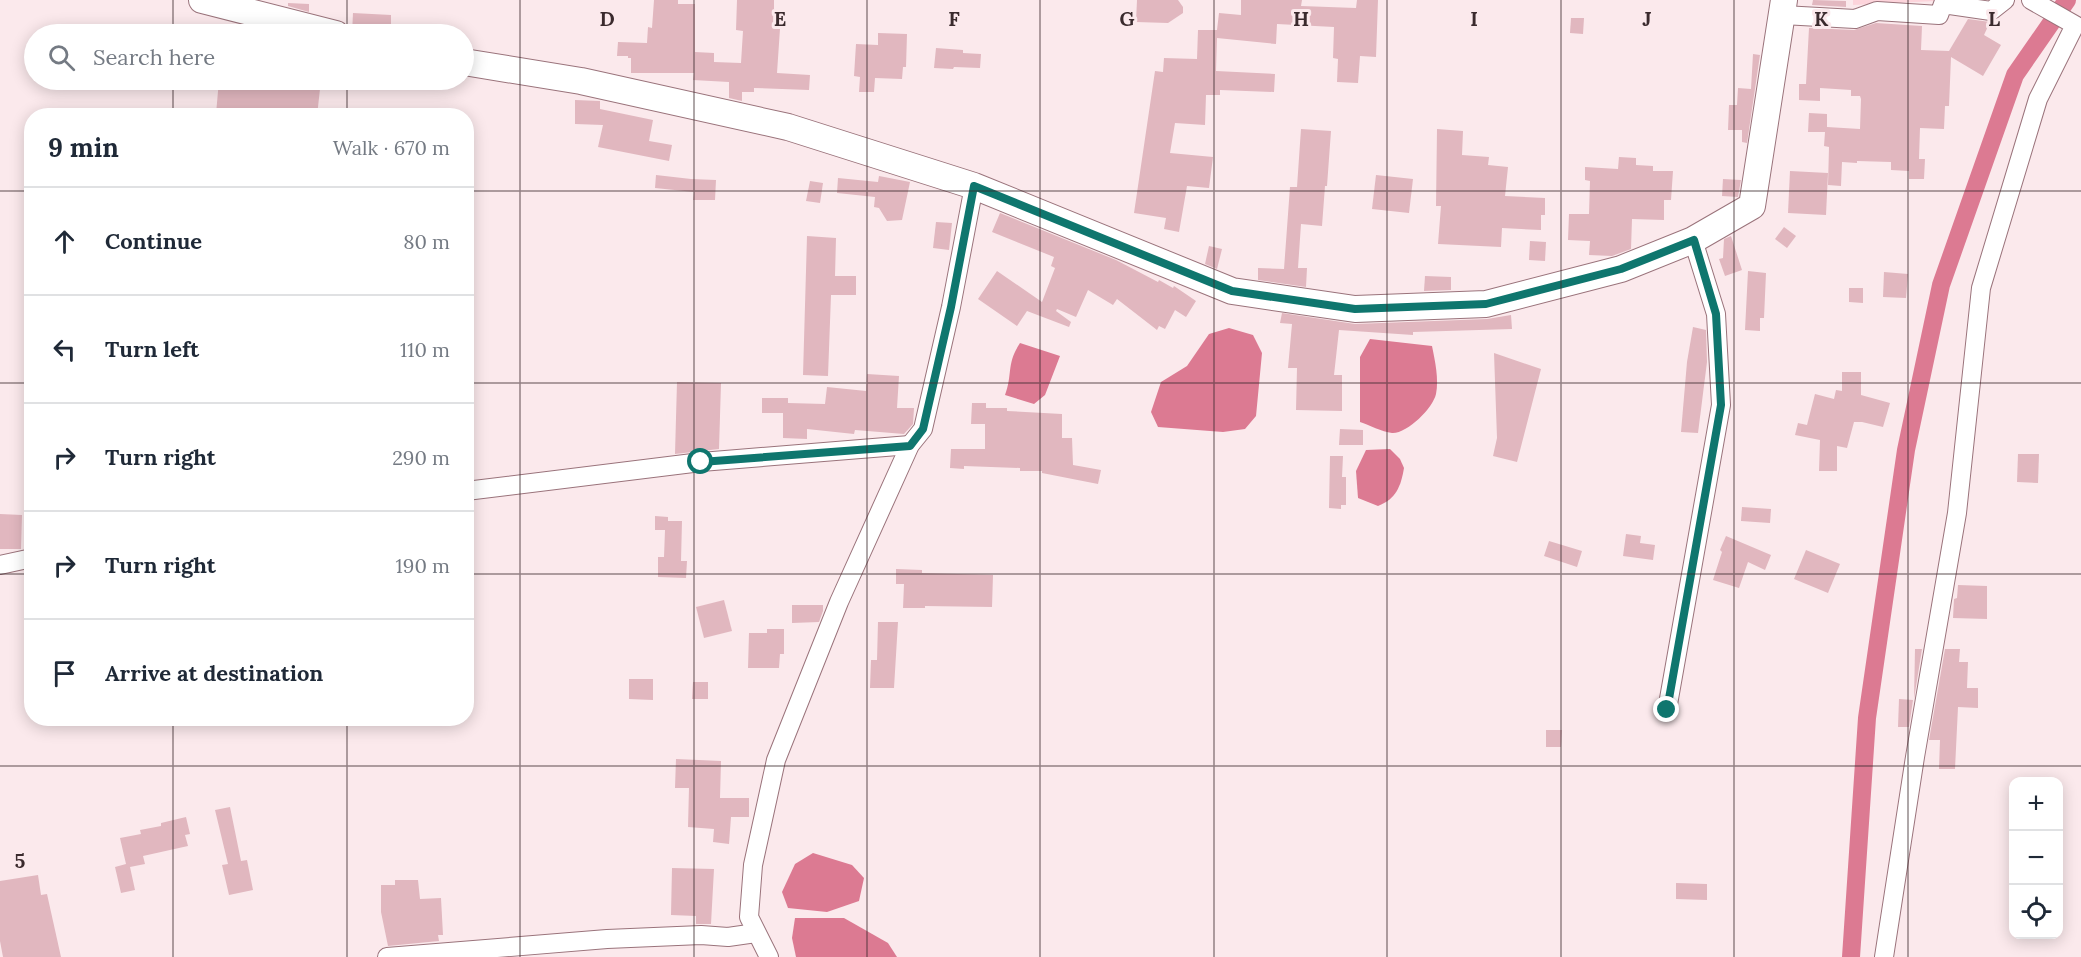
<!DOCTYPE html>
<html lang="en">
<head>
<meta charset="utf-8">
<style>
  body { margin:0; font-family:Lora,serif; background:#f2f2f3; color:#1f2937 }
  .controls { position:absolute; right:18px; bottom:18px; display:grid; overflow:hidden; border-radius:12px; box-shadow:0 3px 15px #0003 }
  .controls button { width:54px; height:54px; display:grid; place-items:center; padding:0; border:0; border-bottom:2px solid #e0e1e3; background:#fff; color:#1f2937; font:30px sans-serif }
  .stop { position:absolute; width:18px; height:18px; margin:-14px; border:4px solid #0f766e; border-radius:50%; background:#fff }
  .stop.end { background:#0f766e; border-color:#fff; box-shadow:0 2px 6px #0008 }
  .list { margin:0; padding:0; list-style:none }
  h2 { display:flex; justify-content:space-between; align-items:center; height:78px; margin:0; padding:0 24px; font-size:26px }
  h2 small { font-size:20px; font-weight:400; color:#747a83 }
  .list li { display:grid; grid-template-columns:39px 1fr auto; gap:18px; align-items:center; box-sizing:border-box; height:108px; padding:0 24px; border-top:2px solid #e0e1e3 }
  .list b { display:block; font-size:22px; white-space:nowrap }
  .list em { font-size:20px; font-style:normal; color:#747a83 }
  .icon { flex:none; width:33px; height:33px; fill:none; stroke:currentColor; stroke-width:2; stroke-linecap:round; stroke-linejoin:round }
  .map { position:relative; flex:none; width:2081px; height:957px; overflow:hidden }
  .search { position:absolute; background:#fff; box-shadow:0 3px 15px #0003; left:24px; top:24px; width:450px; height:66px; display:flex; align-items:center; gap:15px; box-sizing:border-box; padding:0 21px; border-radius:33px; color:#747a83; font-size:22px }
  .panel { position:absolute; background:#fff; box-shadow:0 3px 15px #0003; left:24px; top:108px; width:450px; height:618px; border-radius:24px }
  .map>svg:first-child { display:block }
</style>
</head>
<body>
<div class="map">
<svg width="2081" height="957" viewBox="0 0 2081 957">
  <rect width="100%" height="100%" fill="#fbe9ec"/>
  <polygon fill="#fcd4db" points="1853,0 1956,0 1853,5"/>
  <g fill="#dc7a92">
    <polygon points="1229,328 1253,335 1262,353 1256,416 1245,429 1223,432 1158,427 1151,412 1161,382 1187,366 1209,334"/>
    <path d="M1370 339 1432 346C1435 361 1439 379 1436 394 1433 408 1407 434 1392 433 1382 432 1369 425 1360 422V357Z"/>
    <path d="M1020 343 1060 356 1045 395 1034 404 1005 395C1013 374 1006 364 1020 343Z"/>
    <path d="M1390 449 1400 459 1404 468C1401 486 1396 499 1378 506L1358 498 1356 471 1366 450Z"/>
    <polygon points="813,853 852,865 864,878 859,901 827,912 788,908 782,892 795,864"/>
    <polygon points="795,918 844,918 888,943 897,957 796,957 792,938"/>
  </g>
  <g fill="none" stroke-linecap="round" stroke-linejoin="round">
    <polyline stroke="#dc7a92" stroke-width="18" points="1851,957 1867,718 1906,450 1941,285 2015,75 2067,0"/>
  </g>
  <g fill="#e1b7bf">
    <polygon points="654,0 678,0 678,4 695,4 695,52 714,53 714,62 741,63 743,31 736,30 737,0 774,0 774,9 778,10 778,14 781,14 777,73 810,75 809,90 754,88 754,92 742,92 742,101 729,98 729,82 693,80 694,73 631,73 631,58 628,58 628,56 617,56 618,42 647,43 648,27 652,28"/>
    <polygon points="1137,0 1178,0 1183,7 1183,13 1168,23 1136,22"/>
    <polygon points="1241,0 1302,0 1301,6 1356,8 1357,0 1378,0 1376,57 1360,56 1358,83 1337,82 1338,59 1333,58 1334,27 1277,24 1276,44 1217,38 1216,71 1275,74 1274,92 1220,90 1220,95 1206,95 1205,125 1175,123 1170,153 1213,157 1209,188 1187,186 1179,232 1164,229 1166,218 1134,213 1155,71 1163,72 1164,58 1197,59 1198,30 1217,30 1219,13 1241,15"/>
    <polygon points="1813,0 1846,1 1846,7 1812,5"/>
    <polygon points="288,3 309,4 309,12 288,6"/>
    <polygon points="353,13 391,15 391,34 352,34"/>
    <polygon points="1571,18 1584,18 1583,34 1570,33"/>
    <polygon points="1968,19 1990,22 1984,35 2001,45 1983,76 1951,57 1949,106 1945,106 1944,129 1920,128 1919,159 1925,159 1924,179 1909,179 1909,171 1891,170 1891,162 1857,161 1857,163 1842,162 1841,186 1828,185 1829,147 1824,146 1825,132 1808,132 1809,113 1827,114 1827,127 1860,129 1861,99 1860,96 1851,96 1851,90 1820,88 1820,101 1799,100 1799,84 1806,84 1809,28 1854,30 1876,23 1922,26 1921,50 1949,51"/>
    <polygon points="878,33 907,34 906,67 903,67 902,79 875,78 874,92 859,92 860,77 854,76 856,44 878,45"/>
    <polygon points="936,48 963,50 963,53 981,54 980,68 954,67 953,69 934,68"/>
    <polygon points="1753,54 1760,55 1747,143 1742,142 1742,130 1728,130 1729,105 1737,105 1738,88 1751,89"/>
    <polygon points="219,80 321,80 317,116 279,112 279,116 216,114"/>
    <polygon points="575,100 600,101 600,109 653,120 649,141 672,145 669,161 598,147 603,125 575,124"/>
    <polygon points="1301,129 1331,131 1327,186 1325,186 1322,226 1301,224 1298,268 1307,268 1306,287 1258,280 1258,268 1284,269 1290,187 1297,187"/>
    <polygon points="1437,129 1463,131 1462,155 1489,157 1488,165 1508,167 1505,196 1545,198 1545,215 1541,215 1541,230 1502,228 1501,247 1438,244 1441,206 1436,206"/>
    <polygon points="1619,157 1636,158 1636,165 1653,166 1653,171 1673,171 1671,200 1664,200 1664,220 1632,219 1631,249 1612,256 1589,255 1590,241 1568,240 1569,214 1589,214 1590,181 1585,180 1585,167 1618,169"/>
    <polygon points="1790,171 1828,173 1826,215 1788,213"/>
    <polygon points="656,175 691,179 716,180 715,200 693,200 694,192 655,188"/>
    <polygon points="1376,175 1413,179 1409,213 1372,209"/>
    <polygon points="879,176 910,182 902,220 887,221 879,208 874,207 875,197 837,193 838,178 878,182"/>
    <polygon points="1723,179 1741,180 1738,197 1722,196"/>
    <polygon points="810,181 823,183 820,203 806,201"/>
    <polygon points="1000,213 1116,260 1158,282 1159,280 1173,288 1174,286 1196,301 1186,317 1175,310 1165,329 1159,326 1157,330 1117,299 1113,305 1088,290 1076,317 1057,309 1056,311 1071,322 1069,327 1027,311 1017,326 978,299 997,271 1042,302 1055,268 1051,266 1054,257 992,232"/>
    <polygon points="936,222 952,223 949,250 933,248"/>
    <polygon points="1784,227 1796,236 1787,248 1775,239"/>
    <polygon points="807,236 836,238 835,276 856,276 856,295 831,295 828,376 803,375"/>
    <polygon points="1731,236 1742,270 1725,276 1719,259 1723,258 1724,239"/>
    <polygon points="1530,241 1546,242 1545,261 1529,260"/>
    <polygon points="1209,246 1222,249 1217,269 1205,264"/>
    <polygon points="1748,271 1766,273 1764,318 1760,318 1760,331 1745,330"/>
    <polygon points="1884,272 1908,274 1906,298 1883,297"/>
    <polygon points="1425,276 1451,277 1451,290 1424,291"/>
    <polygon points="1849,288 1863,288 1863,303 1849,302"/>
    <polygon points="1282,313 1355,324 1487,319 1511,315 1512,329 1413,332 1413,335 1339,330 1334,375 1342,375 1342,411 1296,410 1297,368 1288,368 1292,324 1280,323"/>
    <polygon points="1693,327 1706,330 1707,362 1698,433 1681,432 1687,362"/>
    <polygon points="1494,353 1541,369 1517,462 1493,456 1497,438"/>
    <polygon points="1842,372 1861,372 1861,395 1890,403 1883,427 1862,422 1854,422 1847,448 1837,446 1837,471 1819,471 1820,440 1795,435 1798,423 1807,425 1815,394 1834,399 1836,390 1842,391"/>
    <polygon points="867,374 899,376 897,408 914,408 913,424 904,434 855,430 854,434 807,429 807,439 783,438 783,413 762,413 762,398 788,398 788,403 825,404 827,387 866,391"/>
    <polygon points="677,382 721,383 719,449 675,454"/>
    <polygon points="972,403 986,403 986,408 1007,408 1007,411 1062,414 1062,438 1072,438 1073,465 1101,470 1098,484 1042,473 1042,471 1020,471 1020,468 964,466 964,469 950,468 951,449 985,449 985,424 971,424"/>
    <polygon points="1340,429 1363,430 1363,445 1339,445"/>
    <polygon points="2018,454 2039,454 2038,483 2017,482"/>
    <polygon points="1330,456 1343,456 1342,477 1346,477 1346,505 1341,505 1341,509 1329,508"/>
    <polygon points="1742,507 1771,509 1770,523 1741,521"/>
    <polygon points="0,514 22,515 21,549 0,549"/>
    <polygon points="655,516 668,517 668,521 682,521 681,561 687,561 686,578 658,577 658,557 664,557 665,530 655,530"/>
    <polygon points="1626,534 1641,536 1640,543 1655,545 1653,560 1623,556"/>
    <polygon points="1726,536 1771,555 1765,570 1748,562 1739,588 1713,580 1722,552 1720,550"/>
    <polygon points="1549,541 1582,551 1577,567 1544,556"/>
    <polygon points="1806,550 1840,564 1828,593 1794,579"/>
    <polygon points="896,569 922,570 922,573 993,575 992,607 925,606 925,608 903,608 904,584 896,584"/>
    <polygon points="1958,585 1987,586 1987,619 1953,618 1954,599 1957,598"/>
    <polygon points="724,600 732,631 704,638 696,607"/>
    <polygon points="792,605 823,605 823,611 819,622 792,623"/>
    <polygon points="878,622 898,622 894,688 870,688 871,660 877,660"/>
    <polygon points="767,629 784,629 784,654 780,654 779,668 748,668 749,633 767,633"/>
    <polygon points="1915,649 1922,649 1914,699"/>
    <polygon points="1945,649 1960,649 1959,662 1968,662 1967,688 1978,688 1978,708 1958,707 1955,769 1939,769 1940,740 1929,740"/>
    <polygon points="629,679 653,679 653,700 629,699"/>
    <polygon points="693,682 708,682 708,699 692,699"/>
    <polygon points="1899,699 1913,700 1909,727 1898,727"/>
    <polygon points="1546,730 1562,730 1561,747 1546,747"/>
    <polygon points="676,759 721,761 720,798 749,798 749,817 731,817 729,844 713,842 714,829 688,827 689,788 675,788"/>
    <polygon points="230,807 241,861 247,860 253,890 229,895 222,865 228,864 215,810"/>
    <polygon points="186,817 190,834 185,835 188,846 143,856 145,864 130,867 135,890 121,893 115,867 126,864 120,838 141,834 140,830 161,826 161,823"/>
    <polygon points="672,868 714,869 711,924 696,924 696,916 671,915"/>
    <polygon points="38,875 41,895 47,894 61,957 3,957 0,941 0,881"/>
    <polygon points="395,880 418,880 420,899 441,898 443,935 438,935 439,941 388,946 381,912 381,885 395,885"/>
    <polygon points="1676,883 1707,884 1707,900 1676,899"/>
  </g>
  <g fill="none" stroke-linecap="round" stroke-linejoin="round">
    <g stroke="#9a737b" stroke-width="20">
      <g id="street">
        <polyline points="1783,15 1855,19 1877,11 1939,15 1943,4 1991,11 2005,0"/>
        <polyline points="466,491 701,462 910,445"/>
        <polyline points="0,565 32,558"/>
        <polyline points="1667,710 1721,405 1716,314 1693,240"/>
        <polyline points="387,957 607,939 701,935 728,937 756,933"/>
        <polyline points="769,957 749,917 753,865 776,760 839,602 910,445 923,429 951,307 974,186"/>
        <polyline points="1884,957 1915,757 1957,513 1981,288 2038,99 2075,25 2031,0"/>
      </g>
    </g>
    <g stroke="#9a737b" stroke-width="28">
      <g id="secondary">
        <polyline points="202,0 336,34"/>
        <polyline points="464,62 581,81 788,127 974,186 1232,291 1355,309 1486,304 1621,269 1693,240 1752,206 1784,0"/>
      </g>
    </g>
    <use href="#street" stroke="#fff" stroke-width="18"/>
    <use href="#secondary" stroke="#fff" stroke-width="26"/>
  </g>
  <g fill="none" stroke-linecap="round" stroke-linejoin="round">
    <polyline stroke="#0f766e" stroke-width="8" points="701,462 910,446 923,429 951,307 974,186 1232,291 1355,309 1486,304 1621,269 1694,240 1716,314 1721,405 1667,710"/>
  </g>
  <path fill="none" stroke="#3a2a2d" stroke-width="1.5" stroke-opacity="0.55" d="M173 0V34M347 0V34M520 0V957M694 0V957M867 0V957M1040 0V957M1214 0V957M1387 0V957M1561 0V957M1734 0V957M1908 0V957M173 80V116M347 80V116M0 191H32M466 191H2081M0 383H32M466 383H2081M0 574H32M466 574H2081M173 718V957M347 718V957M0 766H2081"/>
  <g font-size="20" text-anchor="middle" font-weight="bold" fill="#3a2a2d" stroke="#fbe9ec" stroke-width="6" stroke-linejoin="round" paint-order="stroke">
    <text x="607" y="26">D</text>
    <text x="780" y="26">E</text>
    <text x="954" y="26">F</text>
    <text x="1127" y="26">G</text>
    <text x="1301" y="26">H</text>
    <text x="1474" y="26">I</text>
    <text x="1647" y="26">J</text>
    <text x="1821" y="26">K</text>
    <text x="1994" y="26">L</text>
    <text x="20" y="868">5</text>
  </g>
</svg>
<div class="controls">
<button>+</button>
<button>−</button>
<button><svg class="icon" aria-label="locate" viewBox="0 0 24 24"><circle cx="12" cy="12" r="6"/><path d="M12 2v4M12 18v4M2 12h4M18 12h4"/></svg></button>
</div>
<div class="stop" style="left:701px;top:462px"></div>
<div class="stop end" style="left:1667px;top:710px"></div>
<div class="search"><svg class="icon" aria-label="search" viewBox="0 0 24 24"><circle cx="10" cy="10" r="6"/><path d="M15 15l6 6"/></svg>Search here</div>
<section class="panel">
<h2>9 min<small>Walk · 670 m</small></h2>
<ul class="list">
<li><svg class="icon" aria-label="ahead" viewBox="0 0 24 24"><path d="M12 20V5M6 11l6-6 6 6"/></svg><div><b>Continue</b></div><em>80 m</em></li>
<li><svg class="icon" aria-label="left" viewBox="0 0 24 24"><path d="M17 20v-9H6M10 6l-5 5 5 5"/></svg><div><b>Turn left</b></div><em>110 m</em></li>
<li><svg class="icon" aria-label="right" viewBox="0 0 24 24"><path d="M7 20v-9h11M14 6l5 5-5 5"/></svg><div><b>Turn right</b></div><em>290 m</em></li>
<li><svg class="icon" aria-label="right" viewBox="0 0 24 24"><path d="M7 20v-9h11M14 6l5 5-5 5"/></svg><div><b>Turn right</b></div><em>190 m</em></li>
<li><svg class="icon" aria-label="arrive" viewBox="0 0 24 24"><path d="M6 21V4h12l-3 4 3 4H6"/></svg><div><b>Arrive at destination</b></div></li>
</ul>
</section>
</div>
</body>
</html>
